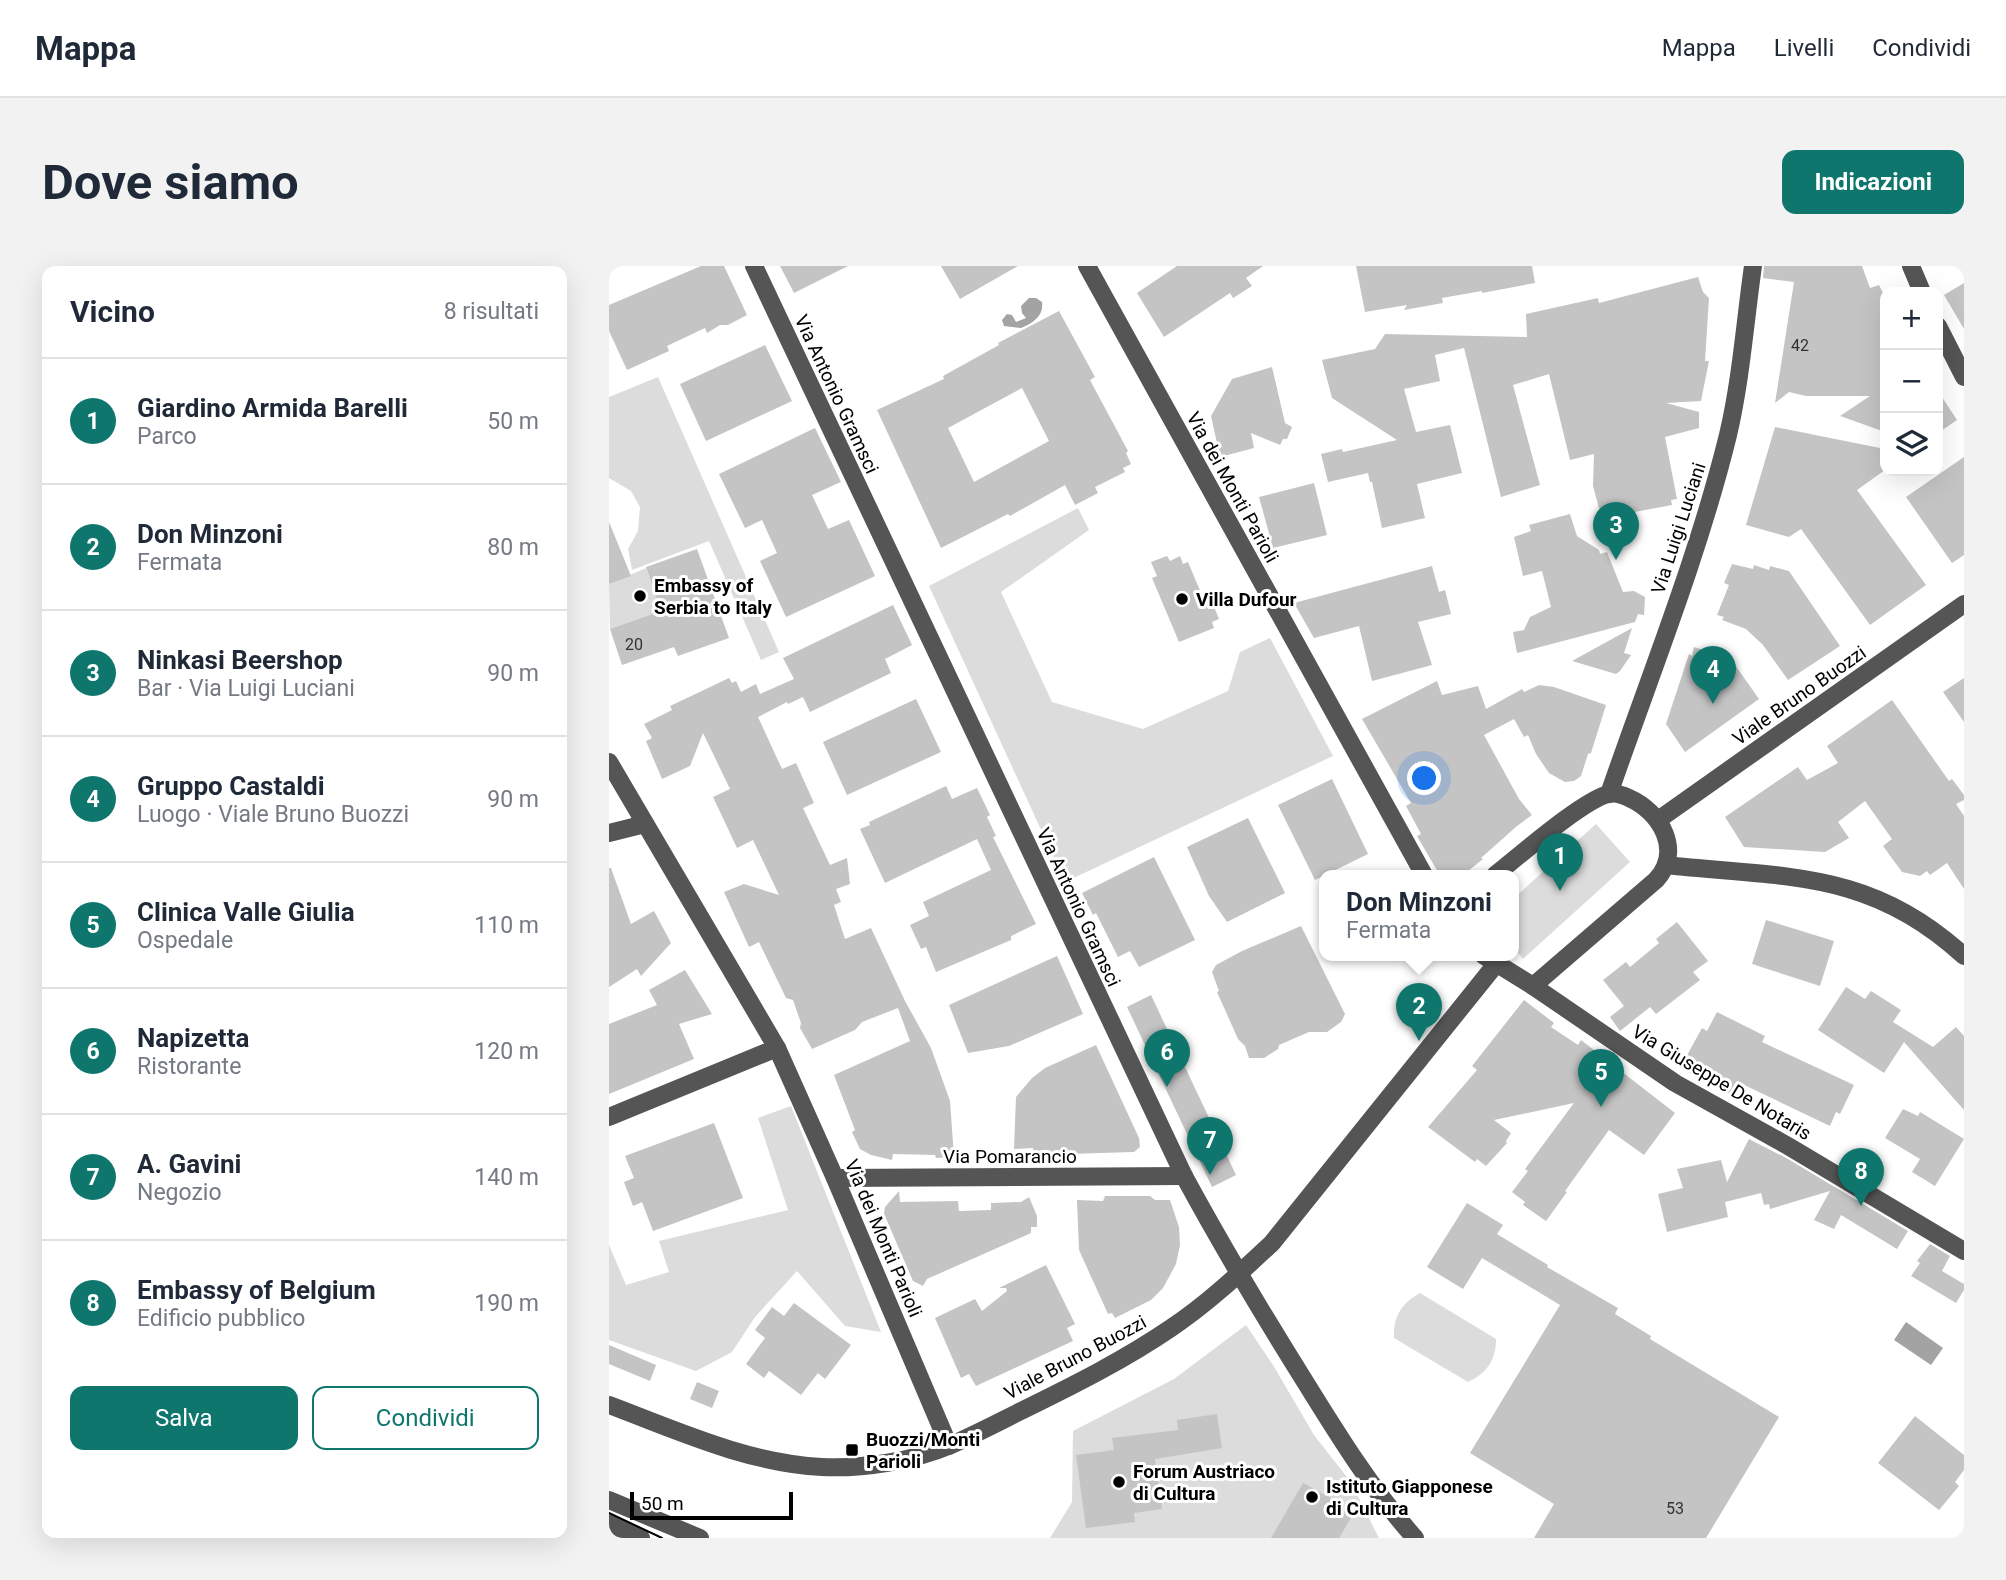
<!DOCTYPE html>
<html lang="it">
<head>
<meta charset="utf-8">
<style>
  body { margin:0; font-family:Roboto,sans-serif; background:#f2f2f3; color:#1f2937 }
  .controls { position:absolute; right:21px; top:21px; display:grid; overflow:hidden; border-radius:14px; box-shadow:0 7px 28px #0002 }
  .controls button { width:63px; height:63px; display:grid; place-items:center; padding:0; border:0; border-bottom:2px solid #e0e1e3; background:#fff; color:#1f2937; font:35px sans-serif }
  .scale { position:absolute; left:21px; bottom:18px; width:163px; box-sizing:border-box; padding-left:7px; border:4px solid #000; border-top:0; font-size:19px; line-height:24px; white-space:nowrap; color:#000; -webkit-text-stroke:5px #fff; paint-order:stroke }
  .you { position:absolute; left:816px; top:513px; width:24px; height:24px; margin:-18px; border:5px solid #fff; border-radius:50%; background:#1a73e8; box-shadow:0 0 0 10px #1a73e833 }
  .badge { display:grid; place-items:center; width:46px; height:46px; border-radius:50%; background:#0f766e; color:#fff; font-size:23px; font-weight:700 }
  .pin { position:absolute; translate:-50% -58px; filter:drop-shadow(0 2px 4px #0008) }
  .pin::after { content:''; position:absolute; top:37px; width:24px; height:21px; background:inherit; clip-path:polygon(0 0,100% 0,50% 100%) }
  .popup { position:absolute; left:710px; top:604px; width:200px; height:91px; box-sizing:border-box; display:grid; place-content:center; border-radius:14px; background:#fff; filter:drop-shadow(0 2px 5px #0005); font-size:23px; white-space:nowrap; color:#747a83 }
  .popup b { font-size:26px; color:#1f2937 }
  .popup::after { content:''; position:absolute; left:50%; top:100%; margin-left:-14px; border:14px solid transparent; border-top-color:#fff }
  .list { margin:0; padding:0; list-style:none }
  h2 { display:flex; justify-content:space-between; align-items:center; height:91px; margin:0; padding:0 28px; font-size:30px }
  h2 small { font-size:23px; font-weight:400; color:#747a83 }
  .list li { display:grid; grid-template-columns:46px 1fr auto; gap:21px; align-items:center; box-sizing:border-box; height:126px; padding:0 28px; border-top:2px solid #e0e1e3 }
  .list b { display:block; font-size:26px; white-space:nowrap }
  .list p { margin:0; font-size:23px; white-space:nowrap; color:#747a83 }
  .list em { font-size:23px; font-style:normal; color:#747a83 }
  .actions { display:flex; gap:14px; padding:21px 28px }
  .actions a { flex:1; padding:16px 0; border:2px solid #0f766e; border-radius:14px; text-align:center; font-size:24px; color:#0f766e }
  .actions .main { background:#0f766e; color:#fff }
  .icon { flex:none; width:38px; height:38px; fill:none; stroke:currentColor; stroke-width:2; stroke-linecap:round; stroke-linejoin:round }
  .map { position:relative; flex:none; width:1355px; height:1272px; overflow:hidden; border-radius:14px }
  header { display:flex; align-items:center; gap:42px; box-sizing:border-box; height:98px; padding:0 35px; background:#fff; border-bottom:2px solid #e0e1e3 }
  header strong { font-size:33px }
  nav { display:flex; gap:38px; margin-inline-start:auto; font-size:24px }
  .intro { display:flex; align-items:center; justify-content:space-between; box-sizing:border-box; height:168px; padding:0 42px }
  h1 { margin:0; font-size:49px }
  .button { padding:18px 32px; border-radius:14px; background:#0f766e; color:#fff; font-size:24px; font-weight:700 }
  main { display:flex; gap:42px; padding:0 42px }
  aside { flex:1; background:#fff; border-radius:14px; box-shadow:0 7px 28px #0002 }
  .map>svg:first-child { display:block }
</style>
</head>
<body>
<header>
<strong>Mappa</strong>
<nav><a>Mappa</a><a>Livelli</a><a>Condividi</a></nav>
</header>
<div class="intro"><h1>Dove siamo</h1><a class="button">Indicazioni</a></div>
<main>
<aside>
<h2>Vicino<small>8 risultati</small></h2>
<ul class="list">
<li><span class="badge">1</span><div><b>Giardino Armida Barelli</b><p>Parco</p></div><em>50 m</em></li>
<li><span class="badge">2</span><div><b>Don Minzoni</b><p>Fermata</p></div><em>80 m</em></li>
<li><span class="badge">3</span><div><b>Ninkasi Beershop</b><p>Bar · Via Luigi Luciani</p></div><em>90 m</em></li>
<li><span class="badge">4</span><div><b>Gruppo Castaldi</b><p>Luogo · Viale Bruno Buozzi</p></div><em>90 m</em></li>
<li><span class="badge">5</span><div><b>Clinica Valle Giulia</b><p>Ospedale</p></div><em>110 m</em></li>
<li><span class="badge">6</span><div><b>Napizetta</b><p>Ristorante</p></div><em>120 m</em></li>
<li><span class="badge">7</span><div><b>A. Gavini</b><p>Negozio</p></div><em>140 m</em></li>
<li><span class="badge">8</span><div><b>Embassy of Belgium</b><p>Edificio pubblico</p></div><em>190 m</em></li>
</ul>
<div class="actions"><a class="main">Salva</a><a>Condividi</a></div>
</aside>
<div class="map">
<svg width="1355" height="1272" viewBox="0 0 1355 1272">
  <rect width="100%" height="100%" fill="#fff"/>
  <g fill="#dcdcdc">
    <polygon points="49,111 170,386 152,394 100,275 23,304 19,283 29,265 31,241 22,225 0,212 0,131"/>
    <polygon points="469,242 480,264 392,326 443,436 534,463 619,425 631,386 661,372 724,490 456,616 320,320"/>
    <polygon points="37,302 53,345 1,363 0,318"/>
    <polygon points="987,558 1021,596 914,693 905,682 905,632"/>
    <polygon points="182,840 272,1066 236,1060 188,1005 146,1051 123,1086 87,1105 0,1074 0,979 17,1019 60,1006 50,975 179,944 149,852"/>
    <path d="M811 1027 887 1073C887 1094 878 1107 859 1116L785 1072C784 1050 793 1037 811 1027Z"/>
    <polygon points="637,1059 664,1099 705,1169 741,1215 770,1272 441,1272 463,1236 464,1165 565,1113"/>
  </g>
  <g fill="#a3a3a3">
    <path d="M420 32H427L433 36C435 50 424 57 412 62L395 60 393 54 398 48 403 49 407 56 417 52 413 47 412 40Z"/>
    <polygon points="1297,1056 1334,1082 1322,1099 1285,1074"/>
  </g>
  <g fill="#c4c4c4" fill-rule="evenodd">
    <polygon points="92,0 115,0 138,49 119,59 111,59 98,67 96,62 58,80 60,85 18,104 0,65 0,39"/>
    <polygon points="171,0 239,0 185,27"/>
    <polygon points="332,0 409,0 351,33"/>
    <polygon points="568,0 654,0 637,12 643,20 624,32 621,27 555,71 528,27"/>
    <polygon points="747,0 923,0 926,17 873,27 873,25 833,32 834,37 795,44 798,39 756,46"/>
    <polygon points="1155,0 1253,0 1261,22 1270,19 1276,31 1276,166 1231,150 1261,130 1197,130 1180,126 1166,137 1185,16 1154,12"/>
    <polygon points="1089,11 1094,26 1100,32 1096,95 1100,95 1092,135 1057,137 1090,146 1090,162 1056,171 1068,233 1062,234 1063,239 1004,250 990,242 984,220 985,188 961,194 940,108 904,119 931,219 892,231 855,82 826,89 831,115 795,123 807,166 841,159 853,207 808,218 816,252 773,262 763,216 761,216 759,207 719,216 712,188 733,183 734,186 788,174 723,132 713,94 766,83 776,68 918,71 917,48 989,32 990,37"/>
    <polygon points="1355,17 1355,63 1335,29"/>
    <path d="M450 45 486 111 481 114 519 185 517 187 522 198 514 202 516 206 486 221 489 227 466 239 456 219 401 250 399 248 332 282 268 144 335 113 334 110 390 79 389 77ZM413 122 440 175 365 216 339 162Z"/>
    <polygon points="156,79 183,135 97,175 71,118"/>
    <polygon points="663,101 676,157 683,161 678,173 674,173 671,179 642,167 645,182 611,191 602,150 623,113"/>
    <polygon points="1329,125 1348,154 1329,167"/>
    <polygon points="1166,161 1276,183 1276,204 1248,224 1317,319 1261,359 1192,263 1180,271 1137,259"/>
    <polygon points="206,162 232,216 203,229 219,263 240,254 266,310 177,351 151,295 168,287 153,254 136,262 110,208"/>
    <polygon points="1355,191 1355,289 1343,297 1297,231"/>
    <polygon points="705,217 718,269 664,282 650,231"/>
    <polygon points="961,248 968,270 990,284 991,288 998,286 1014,326 1025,325 1036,331 1035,349 1029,348 1026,356 908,387 904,366 915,364 921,351 942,341 933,305 914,310 905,271 922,265 920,259"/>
    <polygon points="0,256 22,310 0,318"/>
    <polygon points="88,283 120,372 69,390 65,381 13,399 1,363 52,345 37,301"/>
    <polygon points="558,290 561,295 571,290 574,298 579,296 595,334 601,331 610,353 603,356 605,362 570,376 543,312 548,310 542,296"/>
    <polygon points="1123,298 1144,303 1145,299 1160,304 1161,300 1180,305 1231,380 1179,414 1154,379 1137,363 1113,354 1115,351 1108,349 1120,319 1115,317"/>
    <polygon points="823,300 830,326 836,324 842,348 809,356 823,399 763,415 750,360 705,372 685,337"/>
    <polygon points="284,339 303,379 276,393 282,407 201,446 194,431 179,438 178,436 149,451 173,503 187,497 205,537 194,542 221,599 238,592 241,618 227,623 232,636 225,639 236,673 262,662 296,735 322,782 341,835 345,891 327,892 326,889 284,888 283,894 262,889 251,883 243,866 246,864 225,809 301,775 289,742 253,756 246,764 203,783 191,762 192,757 184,734 177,732 150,676 140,681 115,626 135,618 170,629 144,574 128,582 104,531 121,523 94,467 81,500 53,513 37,475 43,472 35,458 63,444 61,440 120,412 123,417 127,415 132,426 147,418 151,428 185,413 174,392"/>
    <polygon points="1023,362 1015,387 1022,389 1011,405 1007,408 963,395"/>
    <polygon points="1085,381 1110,389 1126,399 1150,433 1076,486 1057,458 1080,388 1083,390"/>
    <polygon points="1355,412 1355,456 1334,426"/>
    <polygon points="828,415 833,429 869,420 877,443 913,423 915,426 930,419 945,421 997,439 982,487 979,488 972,510 965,515 956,516 940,507 927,488 919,469 915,471 905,453 875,469 910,533 923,549 908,560 872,592 874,593 854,609 831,609 826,601 808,570 812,568 797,540 802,537 753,453"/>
    <polygon points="307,433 332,486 238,529 214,476"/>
    <polygon points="1283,434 1340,515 1343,513 1355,529 1355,534 1347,538 1355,550 1355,623 1338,597 1321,609 1318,605 1311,610 1293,606 1274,580 1283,573 1256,535 1229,556 1240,572 1216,586 1135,581 1116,551 1189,501 1198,514 1229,497 1218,480"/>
    <polygon points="723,513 759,588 706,614 669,539"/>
    <polygon points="337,520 343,533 368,522 381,549 378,551 387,570 384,571 427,658 402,670 402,674 327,706 317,681 312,683 301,659 320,650 314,636 382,604 368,573 276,617 251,563 261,559 260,556"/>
    <polygon points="639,552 676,627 618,656 600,630 578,581"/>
    <polygon points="545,591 586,674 530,701 521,685 509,691 487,647 484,649 473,627"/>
    <polygon points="0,602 2,602 22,658 45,645 62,677 32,710 28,703 0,721"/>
    <polygon points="1157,654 1225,675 1211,720 1143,698"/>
    <polygon points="1068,656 1099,695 1084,706 1091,714 1047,748 1041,741 1011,765 1001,751 1015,740 994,714 1017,696 1021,701 1050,677 1047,673"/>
    <polygon points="692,660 736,748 732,756 718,766 700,766 670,779 669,783 655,792 640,792 636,780 629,773 608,726 610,725 603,706 607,699 633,685"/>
    <polygon points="448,690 474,748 400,780 359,787 340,739"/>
    <polygon points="76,704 103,748 70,758 85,793 0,828 0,758 48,739 40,724"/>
    <polygon points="1237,721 1256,733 1262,725 1292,744 1284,756 1324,781 1347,761 1355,770 1355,844 1295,776 1275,807 1209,764"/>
    <polygon points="542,729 627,909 603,921 518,741"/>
    <polygon points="915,734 945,757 942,761 969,779 972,774 1066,847 1035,889 1000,864 956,925 958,926 937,955 914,939 916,936 903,926 919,905 916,903 965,837 885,854 902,867 897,875 898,877 877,900 868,893 866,896 819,861 868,804 863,800"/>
    <polygon points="1108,746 1156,770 1153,776 1245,819 1231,848 1227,846 1221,860 1131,817 1125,830 1071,802 1093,762 1098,765"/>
    <polygon points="487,779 530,872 531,881 525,886 425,889 424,882 405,883 407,831 423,812 436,802"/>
    <polygon points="1294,843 1309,850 1311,846 1355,873 1326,920 1303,906 1311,893 1276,872"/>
    <polygon points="105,857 134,932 44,965 33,936 24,940 15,916 25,912 16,890"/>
    <polygon points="1140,873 1179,893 1299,965 1288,983 1232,949 1225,963 1205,954 1221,925 1161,943 1160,938 1155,939 1152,927 1116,936 1119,951 1058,966 1049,928 1074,922 1068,903 1112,894 1118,916"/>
    <polygon points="290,925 291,936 349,935 350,945 382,944 382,937 412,936 420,931 428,950 428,961 422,961 422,967 318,1013 314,1020 304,1015 275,948 276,941"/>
    <polygon points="496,930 541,930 546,934 561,934 570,961 571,979 567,998 554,1022 542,1034 506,1052 503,1047 499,1048 470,984 468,934 494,935"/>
    <polygon points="858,937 894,959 888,968 939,999 938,1001 1009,1042 1006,1048 1042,1070 1041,1073 1170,1151 1097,1272 925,1272 945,1238 861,1187 951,1039 873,992 854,1023 818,1001"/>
    <polygon points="1321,978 1341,990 1333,1005 1355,1018 1355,1024 1347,1037 1302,1010 1311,997 1308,995"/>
    <polygon points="437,999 466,1058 458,1062 464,1075 367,1120 360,1108 352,1112 326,1052 366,1033 373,1045 398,1025 397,1022 390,1022"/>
    <polygon points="185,1037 242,1079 216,1113 209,1107 192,1129 160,1105 155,1112 137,1098 156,1072 146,1064 163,1041 175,1050"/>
    <polygon points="0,1079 47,1099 41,1115 0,1098"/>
    <polygon points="88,1116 110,1125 103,1142 81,1133"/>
    <polygon points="608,1148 613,1182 546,1193 553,1243 525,1247 526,1256 477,1262 467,1189 505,1184 503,1172 569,1164 568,1154"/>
    <polygon points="1306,1150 1355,1189 1355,1204 1346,1216 1350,1220 1330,1244 1269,1197"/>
    <polygon points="694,1217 746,1245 730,1272 662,1272"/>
  </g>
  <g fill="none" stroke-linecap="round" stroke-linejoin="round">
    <g stroke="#555" stroke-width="18">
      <path d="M145 0 575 910C613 980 653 1047 695 1114 729 1169 763 1224 806 1272"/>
      <polyline points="478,0 815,609"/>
      <polyline points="1302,0 1313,26"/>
      <polyline points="1329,60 1355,111"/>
      <polyline points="0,496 168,782 226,912 340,1180"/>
      <path d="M1000 528C1041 409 1089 291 1119 169 1132 114 1136 56 1144 0"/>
      <polyline points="1049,554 1355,338"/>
      <polyline points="0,567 36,558"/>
      <path d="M1057 599C1175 612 1261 603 1355 690"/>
      <path d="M874 689 924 720 1047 614C1074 585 1052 546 1020 532 1014 529 1007 526 1000 528 975 533 909 591 886 609"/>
      <polyline points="924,720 1066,817 1179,880 1355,985"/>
      <polyline points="0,851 168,782"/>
      <polyline points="226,912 575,910"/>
      <path d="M0 1139C69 1165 138 1197 213 1201 254 1203 304 1195 342 1179 367 1168 390 1156 414 1144 465 1119 515 1094 562 1062 598 1038 631 1007 663 977L887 698"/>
      <polyline points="0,1234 91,1272"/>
      <polyline points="0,1257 32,1272"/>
    </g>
    <g stroke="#000" stroke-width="2">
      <polyline points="0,1247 53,1272"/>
      <polyline points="0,1268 8,1272"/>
    </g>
  </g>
  <g fill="#000" stroke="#fff" stroke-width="2.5">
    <circle cx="31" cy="330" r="7"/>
    <circle cx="573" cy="333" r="7"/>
    <rect x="236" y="1177" width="14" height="14" rx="3.5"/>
    <circle cx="510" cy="1216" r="7"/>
    <circle cx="703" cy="1231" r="7"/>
  </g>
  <g text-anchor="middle" stroke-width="6" stroke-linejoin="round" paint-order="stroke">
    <g font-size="16" fill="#313131">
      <text x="1191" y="85">42</text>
      <text x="25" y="384">20</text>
      <text x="1066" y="1248">53</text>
    </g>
    <g font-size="19" fill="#000" stroke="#fff">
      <text transform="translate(228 128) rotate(65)" y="7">Via Antonio Gramsci</text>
      <text transform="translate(624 221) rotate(61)" y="7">Via dei Monti Parioli</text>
      <text transform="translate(1069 262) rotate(-72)" y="7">Via Luigi Luciani</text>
      <text transform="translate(1190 429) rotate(-35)" y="7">Viale Bruno Buozzi</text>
      <text transform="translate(470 641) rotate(65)" y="7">Via Antonio Gramsci</text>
      <text transform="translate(1113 816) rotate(31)" y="7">Via Giuseppe De Notaris</text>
      <text x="401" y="897">Via Pomarancio</text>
      <text transform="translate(275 972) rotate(67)" y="7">Via dei Monti Parioli</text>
      <text transform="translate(466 1091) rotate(-28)" y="7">Viale Bruno Buozzi</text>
    </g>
    <g font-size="19" font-weight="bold" fill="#000" stroke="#fff" text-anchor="start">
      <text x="45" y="326">Embassy of<tspan x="45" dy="22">Serbia to Italy</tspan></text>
      <text x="587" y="340">Villa Dufour</text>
      <text x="257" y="1180">Buozzi/Monti<tspan x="257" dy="22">Parioli</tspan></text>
      <text x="524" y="1212">Forum Austriaco<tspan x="524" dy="22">di Cultura</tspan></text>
      <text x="717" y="1227">Istituto Giapponese<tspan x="717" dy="22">di Cultura</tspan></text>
    </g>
  </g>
</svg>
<div class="controls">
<button>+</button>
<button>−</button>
<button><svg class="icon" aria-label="layers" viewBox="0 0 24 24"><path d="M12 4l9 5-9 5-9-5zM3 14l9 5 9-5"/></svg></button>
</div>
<div class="scale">50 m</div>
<div class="you"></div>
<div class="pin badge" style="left:951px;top:625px">1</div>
<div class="pin badge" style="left:810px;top:775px">2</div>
<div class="popup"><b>Don Minzoni</b>Fermata</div>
<div class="pin badge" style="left:1007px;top:294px">3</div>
<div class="pin badge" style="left:1104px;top:438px">4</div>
<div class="pin badge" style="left:992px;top:841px">5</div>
<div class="pin badge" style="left:558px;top:821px">6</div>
<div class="pin badge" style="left:601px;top:909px">7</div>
<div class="pin badge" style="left:1252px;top:940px">8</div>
</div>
</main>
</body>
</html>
